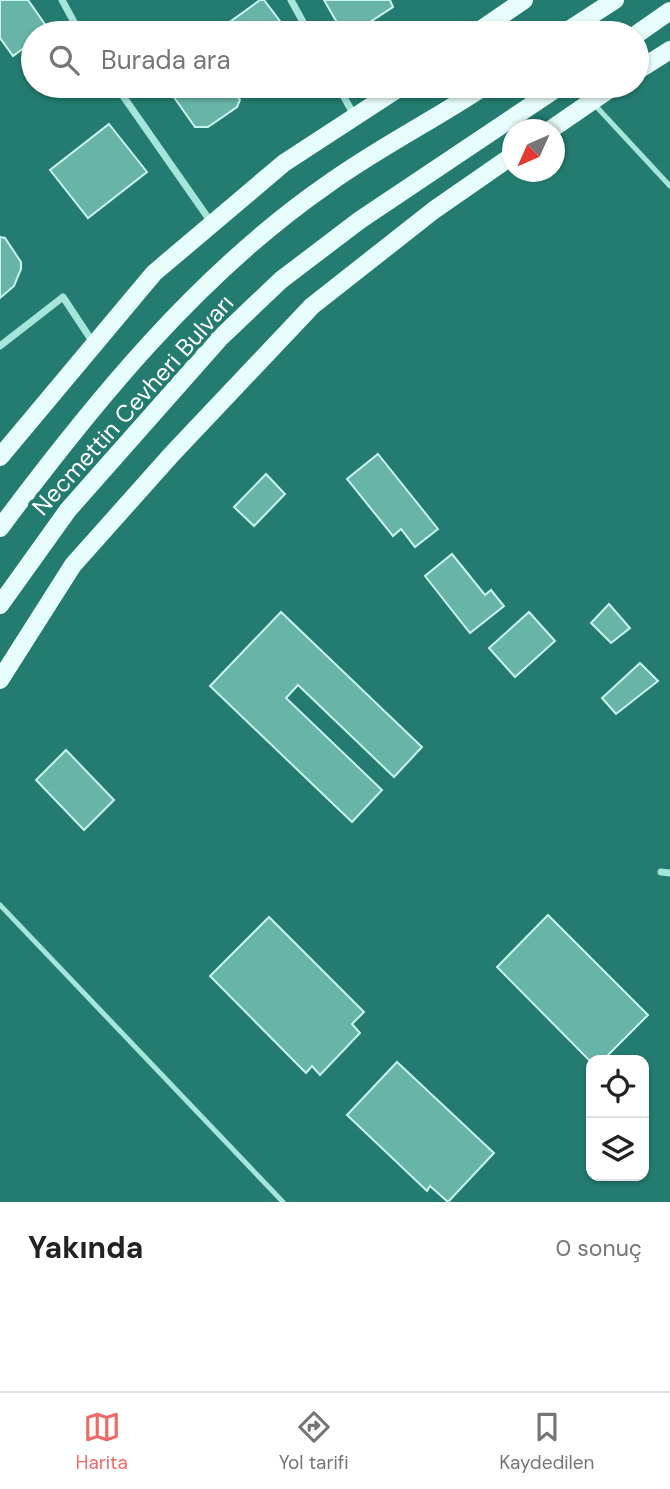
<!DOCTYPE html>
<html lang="tr">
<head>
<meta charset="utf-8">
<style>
  body { margin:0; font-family:"DM Sans",sans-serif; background:#f2f2f2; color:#222 }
  .controls { position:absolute; right:21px; bottom:21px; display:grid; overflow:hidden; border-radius:14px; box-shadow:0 2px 5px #0004 }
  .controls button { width:63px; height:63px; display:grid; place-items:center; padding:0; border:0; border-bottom:2px solid #e0e0e0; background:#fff; color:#222; font:35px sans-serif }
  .compass { position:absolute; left:502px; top:119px; width:63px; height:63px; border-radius:50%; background:#fff; box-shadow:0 2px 5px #0004; rotate:225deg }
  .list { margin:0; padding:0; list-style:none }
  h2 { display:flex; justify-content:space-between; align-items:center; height:91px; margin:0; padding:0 28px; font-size:30px }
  h2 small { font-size:23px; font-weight:400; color:#767676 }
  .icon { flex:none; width:38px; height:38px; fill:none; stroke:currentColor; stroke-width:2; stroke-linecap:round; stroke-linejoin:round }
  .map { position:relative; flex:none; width:670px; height:1202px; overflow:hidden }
  .search { position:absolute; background:#fff; box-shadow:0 2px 5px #0004; left:21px; right:21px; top:21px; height:77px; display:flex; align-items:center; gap:18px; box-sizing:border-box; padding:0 24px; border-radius:38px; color:#767676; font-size:26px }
  .sheet { height:189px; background:#fff }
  nav { display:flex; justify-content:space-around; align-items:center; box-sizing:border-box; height:98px; border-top:2px solid #e0e0e0; background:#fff; font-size:19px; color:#767676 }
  nav a { display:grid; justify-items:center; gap:4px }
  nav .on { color:#f06a69 }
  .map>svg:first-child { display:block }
</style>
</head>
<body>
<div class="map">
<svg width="670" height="1202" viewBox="0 0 670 1202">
  <rect width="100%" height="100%" fill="#237c6f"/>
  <g fill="#68b4a8" stroke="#c9f4ed" stroke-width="2">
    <polygon points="0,0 28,0 49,30 33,33 33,41 13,56 0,38"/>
    <polygon points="260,0 264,0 289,33 223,33 220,29"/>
    <polygon points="324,0 390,0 393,7 353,33 343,33"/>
    <polygon points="166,86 229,86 240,100 237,107 208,127 195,127"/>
    <polygon points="109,124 147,172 88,218 50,170"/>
    <polygon points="0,237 5,238 21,262 21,269 14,286 0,298"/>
    <polygon points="378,454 438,529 415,547 401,529 393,536 347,479"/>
    <polygon points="266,474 285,494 254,526 234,507"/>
    <polygon points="452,554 485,595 491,590 504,606 470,633 425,576"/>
    <polygon points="609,604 630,628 611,643 591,623"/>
    <polygon points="281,612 422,747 394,777 298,685 286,698 382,790 352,822 210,686"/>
    <polygon points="529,612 555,641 515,677 489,648"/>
    <polygon points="640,663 658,681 616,714 602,698"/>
    <polygon points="66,750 114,800 84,830 36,780"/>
    <polygon points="548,915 648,1015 603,1060 591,1062 497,967"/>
    <polygon points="269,917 364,1012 352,1024 360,1033 320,1075 312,1066 306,1073 210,976"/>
    <polygon points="397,1062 494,1153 448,1202 430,1186 427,1191 347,1115"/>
  </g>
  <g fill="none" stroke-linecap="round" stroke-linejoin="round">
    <g stroke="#a6e5db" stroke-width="5">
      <polyline points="593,103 670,186"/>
      <polyline points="0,905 283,1202"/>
    </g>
    <g stroke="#a6e5db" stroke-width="7">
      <polyline points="62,0 80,33"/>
      <polyline points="291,0 309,33"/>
      <polyline points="116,86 211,222"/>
      <polyline points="338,86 355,117"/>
      <polyline points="0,346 63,297 94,344"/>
      <polyline points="661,872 670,873"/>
    </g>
    <g stroke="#e7fdfb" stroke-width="18">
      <polyline points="476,33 524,0"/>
      <polyline points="564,33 615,0"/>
      <polyline points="637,34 670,11"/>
      <polyline points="637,71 670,50"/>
      <polyline points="550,130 614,86"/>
      <polyline points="0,457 154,273 284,163 402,86"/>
      <path d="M0 528C94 402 198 274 328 184 378 148 434 120 485 86"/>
      <polyline points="0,605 68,510 220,338 281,280 360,220 560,86"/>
      <polyline points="0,680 73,565 172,454 312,306 434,210 512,156"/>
    </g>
  </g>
  <g text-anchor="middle" stroke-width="7" stroke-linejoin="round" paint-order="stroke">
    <g font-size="24" fill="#fff" stroke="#237c6f">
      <text transform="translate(133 405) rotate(-48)" y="8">Necmettin Cevheri Bulvarı</text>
    </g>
  </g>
</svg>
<div class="controls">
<button><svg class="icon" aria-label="locate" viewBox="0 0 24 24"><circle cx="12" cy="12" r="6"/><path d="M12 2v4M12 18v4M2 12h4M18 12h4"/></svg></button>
<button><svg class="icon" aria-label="layers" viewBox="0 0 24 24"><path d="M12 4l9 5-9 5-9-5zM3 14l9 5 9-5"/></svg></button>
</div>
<svg class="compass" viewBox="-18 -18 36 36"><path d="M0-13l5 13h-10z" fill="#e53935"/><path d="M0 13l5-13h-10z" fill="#767676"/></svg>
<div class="search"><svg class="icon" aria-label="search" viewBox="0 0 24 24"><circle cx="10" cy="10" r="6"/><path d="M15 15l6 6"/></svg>Burada ara</div>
</div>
<section class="sheet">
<h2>Yakında<small>0 sonuç</small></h2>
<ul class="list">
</ul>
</section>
<nav>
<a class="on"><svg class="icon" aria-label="map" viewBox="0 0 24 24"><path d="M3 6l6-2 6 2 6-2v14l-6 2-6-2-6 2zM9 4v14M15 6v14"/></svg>Harita</a>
<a><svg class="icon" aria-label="directions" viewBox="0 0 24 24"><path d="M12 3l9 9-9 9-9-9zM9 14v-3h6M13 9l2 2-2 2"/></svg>Yol tarifi</a>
<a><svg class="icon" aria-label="saved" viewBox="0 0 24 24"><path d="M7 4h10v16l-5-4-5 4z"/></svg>Kaydedilen</a>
</nav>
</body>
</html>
